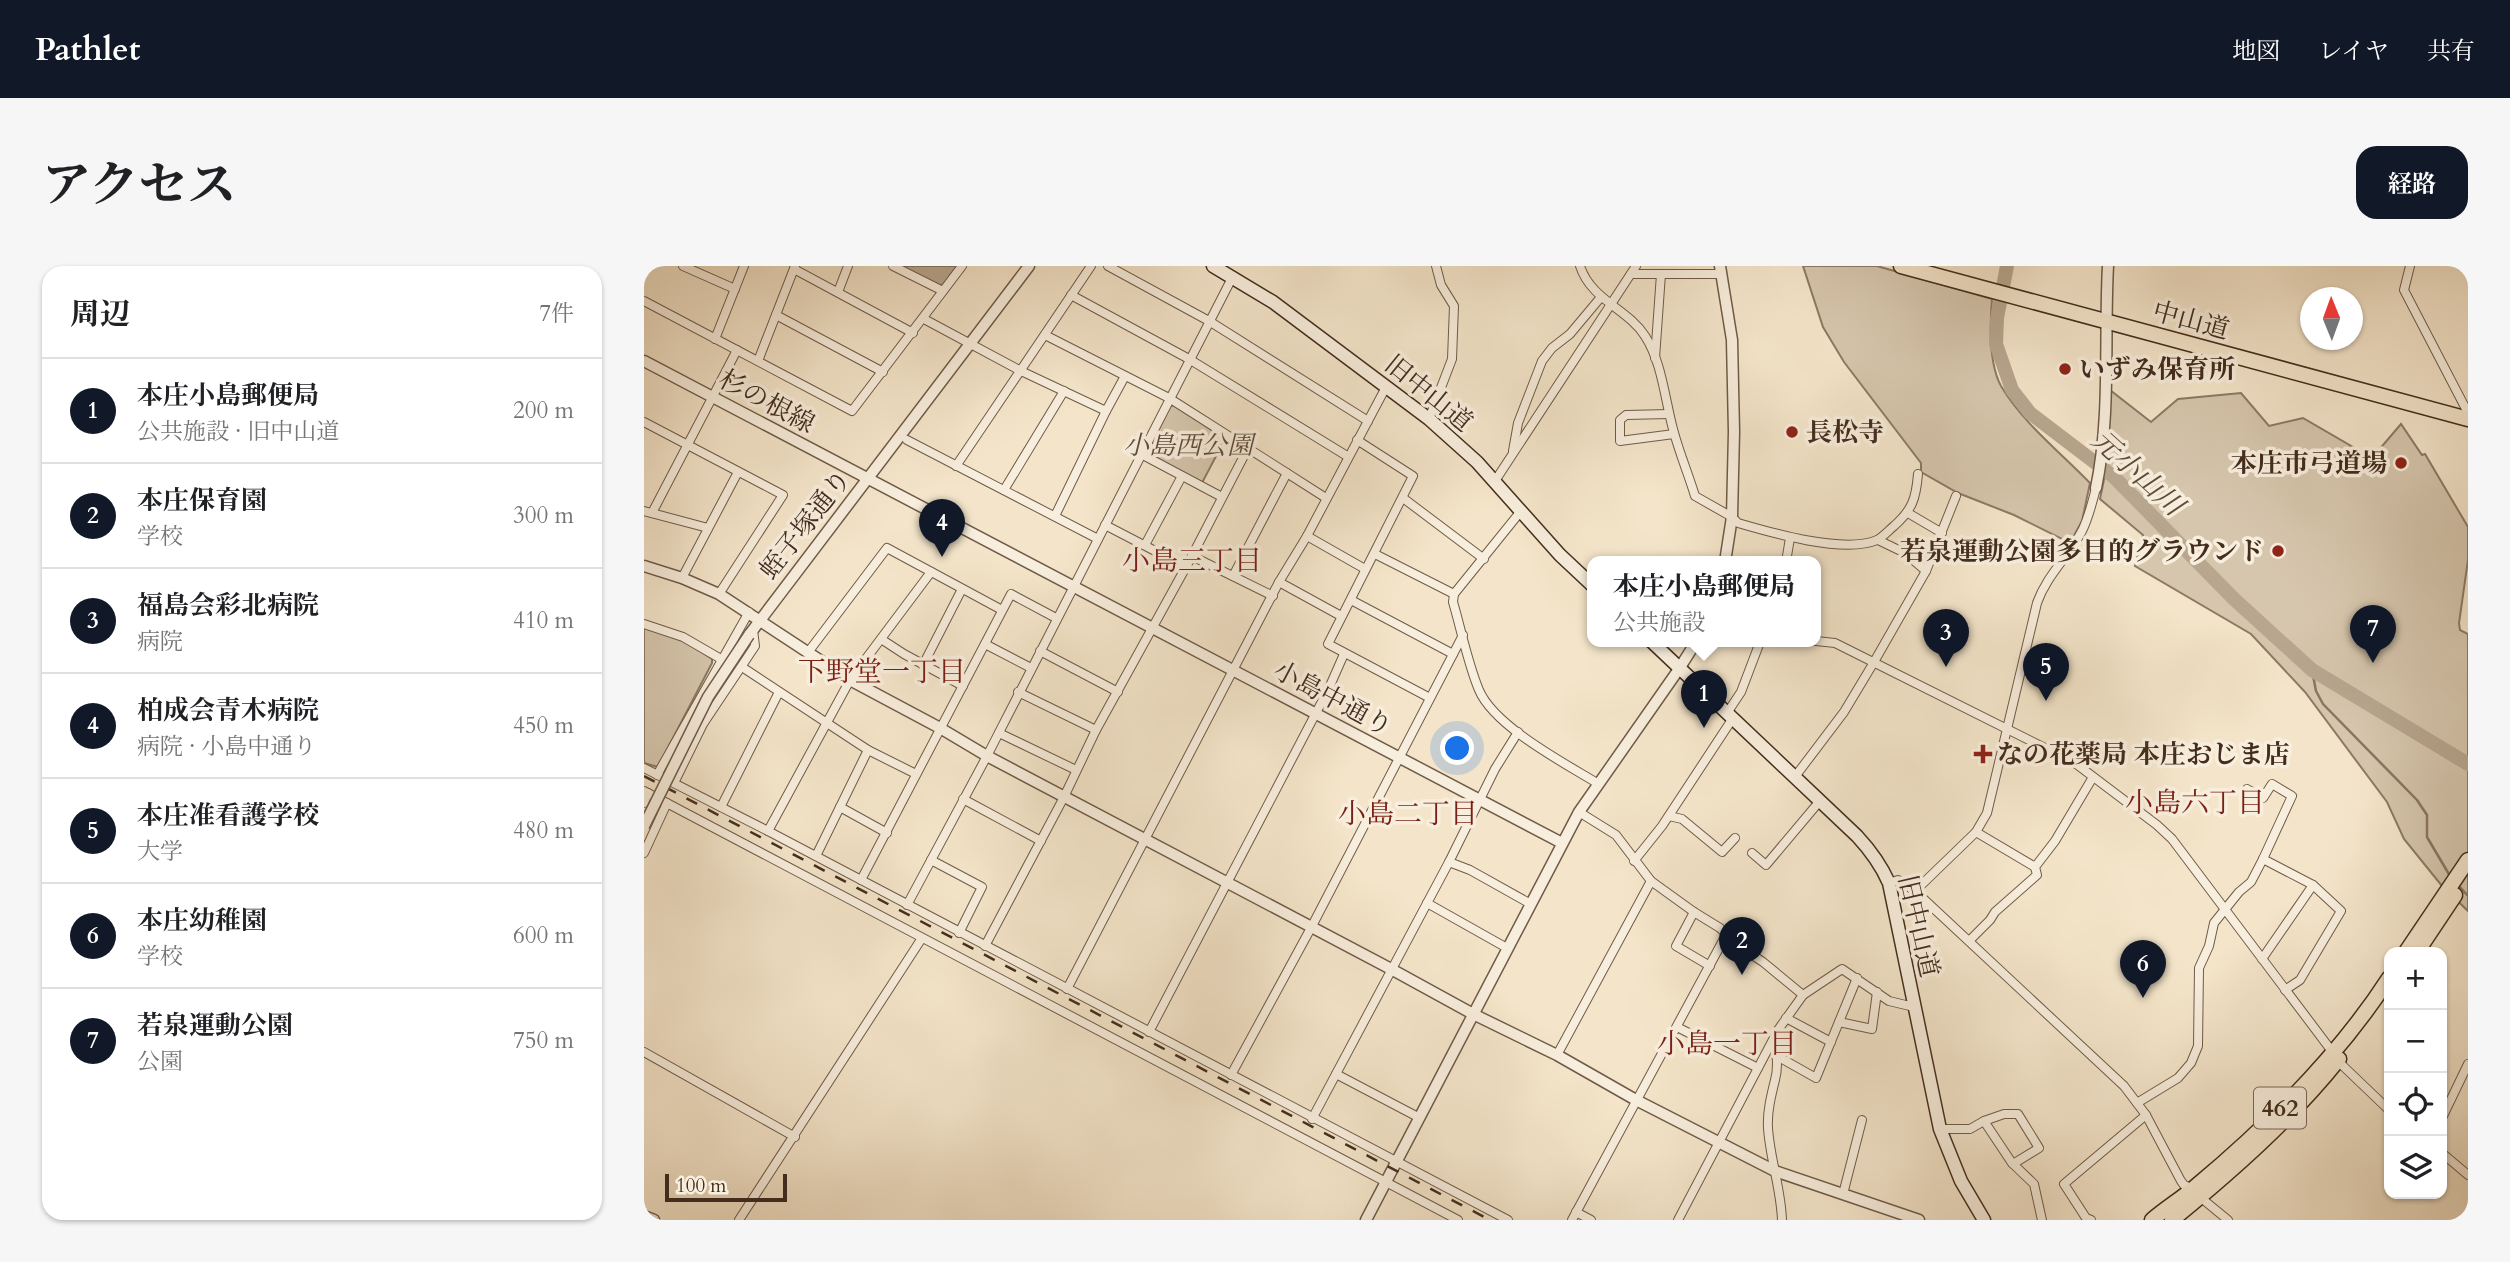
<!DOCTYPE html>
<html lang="ja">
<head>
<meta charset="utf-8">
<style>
  body { margin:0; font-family:Cardo,"Noto Serif JP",serif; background:#f6f6f6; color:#202124 }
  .controls { position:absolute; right:21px; bottom:21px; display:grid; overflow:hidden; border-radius:14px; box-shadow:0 2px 5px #0004 }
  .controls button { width:63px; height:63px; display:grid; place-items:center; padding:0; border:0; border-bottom:2px solid #e0e0e0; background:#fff; color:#202124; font:35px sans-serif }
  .compass { position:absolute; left:1656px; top:21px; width:63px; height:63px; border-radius:50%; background:#fff; box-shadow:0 2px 5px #0004; rotate:359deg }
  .scale { position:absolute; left:21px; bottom:18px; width:122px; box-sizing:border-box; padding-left:7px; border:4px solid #432d1d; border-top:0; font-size:19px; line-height:24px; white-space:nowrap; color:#432d1d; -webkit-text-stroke:5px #f8eedd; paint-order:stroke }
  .you { position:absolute; left:814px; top:483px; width:24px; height:24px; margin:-18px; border:5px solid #fff; border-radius:50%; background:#1a73e8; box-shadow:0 0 0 10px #1a73e833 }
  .badge { display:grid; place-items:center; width:46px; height:46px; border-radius:50%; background:#111827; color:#fff; font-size:23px; font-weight:700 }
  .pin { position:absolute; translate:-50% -58px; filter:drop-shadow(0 2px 4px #0008) }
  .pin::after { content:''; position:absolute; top:37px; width:24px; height:21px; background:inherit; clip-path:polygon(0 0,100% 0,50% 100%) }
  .popup { position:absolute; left:943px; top:290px; width:234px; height:91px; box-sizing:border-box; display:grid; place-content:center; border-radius:14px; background:#fff; filter:drop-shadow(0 2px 5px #0005); font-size:23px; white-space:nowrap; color:#757577 }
  .popup b { font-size:26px; color:#202124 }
  .popup::after { content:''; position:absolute; left:50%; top:100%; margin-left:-14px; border:14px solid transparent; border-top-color:#fff }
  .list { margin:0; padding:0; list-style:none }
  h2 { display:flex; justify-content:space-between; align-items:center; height:91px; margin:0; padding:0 28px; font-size:30px }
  h2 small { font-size:23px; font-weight:400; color:#757577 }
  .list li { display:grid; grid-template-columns:46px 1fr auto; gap:21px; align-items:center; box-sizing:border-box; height:105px; padding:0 28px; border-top:2px solid #e0e0e0 }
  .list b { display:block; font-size:26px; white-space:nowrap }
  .list p { margin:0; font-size:23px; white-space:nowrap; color:#757577 }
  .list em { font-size:23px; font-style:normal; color:#757577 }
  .icon { flex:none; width:38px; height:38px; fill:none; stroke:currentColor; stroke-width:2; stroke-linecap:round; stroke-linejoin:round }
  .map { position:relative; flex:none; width:1824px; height:954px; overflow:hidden; border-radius:21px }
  header { display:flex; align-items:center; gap:42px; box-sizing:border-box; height:98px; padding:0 35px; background:#111827; color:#fff }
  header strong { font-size:33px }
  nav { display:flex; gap:38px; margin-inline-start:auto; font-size:24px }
  .intro { display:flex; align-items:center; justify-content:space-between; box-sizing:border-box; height:168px; padding:0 42px }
  h1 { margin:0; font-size:49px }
  .button { padding:18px 32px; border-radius:21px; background:#111827; color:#fff; font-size:24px; font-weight:700 }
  main { display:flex; gap:42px; padding:0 42px }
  aside { flex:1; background:#fff; border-radius:21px; box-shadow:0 2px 5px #0004 }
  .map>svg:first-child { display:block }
</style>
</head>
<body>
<header>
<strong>Pathlet</strong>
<nav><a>地図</a><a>レイヤ</a><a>共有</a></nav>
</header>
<div class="intro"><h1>アクセス</h1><a class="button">経路</a></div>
<main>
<aside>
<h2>周辺<small>7件</small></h2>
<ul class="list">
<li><span class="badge">1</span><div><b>本庄小島郵便局</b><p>公共施設 · 旧中山道</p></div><em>200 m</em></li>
<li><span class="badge">2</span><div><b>本庄保育園</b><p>学校</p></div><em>300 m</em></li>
<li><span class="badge">3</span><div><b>福島会彩北病院</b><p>病院</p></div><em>410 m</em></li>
<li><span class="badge">4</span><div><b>柏成会青木病院</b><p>病院 · 小島中通り</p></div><em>450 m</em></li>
<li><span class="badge">5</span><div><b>本庄准看護学校</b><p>大学</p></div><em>480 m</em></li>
<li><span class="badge">6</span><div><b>本庄幼稚園</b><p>学校</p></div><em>600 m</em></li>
<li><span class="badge">7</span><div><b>若泉運動公園</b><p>公園</p></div><em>750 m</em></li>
</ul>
</aside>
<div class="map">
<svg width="1824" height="954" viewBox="0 0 1824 954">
  <rect width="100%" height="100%" fill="#f4e5ca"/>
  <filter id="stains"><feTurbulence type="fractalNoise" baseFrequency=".00286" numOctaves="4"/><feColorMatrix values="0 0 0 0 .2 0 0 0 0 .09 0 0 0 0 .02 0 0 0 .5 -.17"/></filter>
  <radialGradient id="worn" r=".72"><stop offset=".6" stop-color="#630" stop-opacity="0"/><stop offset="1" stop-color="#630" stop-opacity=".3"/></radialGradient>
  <g fill="#d6c6ad" stroke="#8c7a65" stroke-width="2">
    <path d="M1159 0H1233L1348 33C1346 57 1345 98 1357 120 1379 157 1416 186 1446 217L1438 255 1426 277 1370 249 1314 227 1277 206V197L1200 96 1179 61Z"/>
    <polygon points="1466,124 1507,156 1534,133 1597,127 1625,160 1659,152 1728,192 1757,158 1778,189 1781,188 1824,261 1824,294 1815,357 1816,364 1824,368 1824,645 1798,620 1760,573 1743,536 1661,426 1607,368 1491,300 1499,269 1456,233 1463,199"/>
    <polygon points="531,139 581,173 558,217 510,191 516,180 508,176 526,140"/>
    <polygon points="0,362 38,373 68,393 68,397 14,501 0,497"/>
  </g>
  <polygon fill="#b8a68f" stroke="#897661" stroke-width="2" points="255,0 314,0 300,19 293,20"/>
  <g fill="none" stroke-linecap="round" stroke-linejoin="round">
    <g stroke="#897661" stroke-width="2.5">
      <polyline points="1668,404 1672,425 1679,438 1773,534 1783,549 1783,571 1806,610"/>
      <polyline points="1815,620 1824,630"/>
    </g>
    <polyline stroke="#b8a68f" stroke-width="14" points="1363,0 1353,52 1352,78 1368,124 1386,147 1470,211 1590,333 1668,404 1824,498"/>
    <g stroke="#6f5b48" stroke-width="10">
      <g id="minor">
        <polyline points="39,0 91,23"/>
        <polyline points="249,0 299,25"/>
        <polyline points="464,0 565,55 724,155"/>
        <path d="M936 0C947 34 984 43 1001 70 1018 96 1021 134 1029 163 1035 186 1044 207 1051 230L1088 251 1094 257C1128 267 1200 288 1233 274 1239 271 1245 264 1250 260 1268 244 1272 233 1274 208"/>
        <polyline points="1766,0 1760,24 1824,147"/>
        <polyline points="150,3 269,67"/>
        <polyline points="987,8 1077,8"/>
        <polyline points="194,26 204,0"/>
        <polyline points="427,29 545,93 703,190"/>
        <polyline points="0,35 208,145 318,0"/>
        <polyline points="132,49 239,106"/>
        <polyline points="280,53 377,105 462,145"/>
        <polyline points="401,69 525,132 682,232"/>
        <polyline points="71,73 100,0"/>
        <polyline points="1011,92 1017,8"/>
        <polyline points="114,95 151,0"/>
        <polyline points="1025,148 982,149 976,154 976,175 1030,168"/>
        <polyline points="785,153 808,93 810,40 797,19 792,0"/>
        <polyline points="0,156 139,229 75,328"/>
        <polyline points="263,174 454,273"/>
        <polyline points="713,174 769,210 684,378 786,432"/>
        <polyline points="869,185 874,157 898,95 908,82 926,68 957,31"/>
        <polyline points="497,188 578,231"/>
        <polyline points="312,200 447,0"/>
        <polyline points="851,215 992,0"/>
        <polyline points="360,224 420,125"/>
        <polyline points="759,232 840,293"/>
        <polyline points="0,245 64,262"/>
        <path d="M877 245 810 328 809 336C817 363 824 398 835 424 850 460 920 497 953 517"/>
        <polyline points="8,247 93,84"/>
        <polyline points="1264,247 1298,267"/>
        <polyline points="411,250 462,145 481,110"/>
        <polyline points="461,259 542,301"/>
        <polyline points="663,270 721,303"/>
        <polyline points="1234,274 1261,287 1282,305"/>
        <polyline points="501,279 538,210"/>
        <polyline points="731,288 810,328"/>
        <polyline points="548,290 629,330"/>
        <polyline points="1142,296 1146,272"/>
        <polyline points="589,310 643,207"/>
        <polyline points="38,312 94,206"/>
        <polyline points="635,316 697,350"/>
        <polyline points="707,334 809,388"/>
        <polyline points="0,358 39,371 77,393"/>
        <polyline points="237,373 260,388 319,420"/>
        <polyline points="1172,375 1191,377 1431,497 1513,559 1528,573 1699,800 1745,844"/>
        <polyline points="341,378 387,402"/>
        <polyline points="165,385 243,282 358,344"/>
        <polyline points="396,385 474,426"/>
        <polyline points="279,399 318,323"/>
        <polyline points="98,401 224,484 272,508"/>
        <polyline points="374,426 452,464"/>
        <polyline points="1083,447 1097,426 1116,376"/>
        <polyline points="355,467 432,504"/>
        <polyline points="0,502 124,565 864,954"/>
        <polyline points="13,509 105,346"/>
        <polyline points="1150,512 1200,446 1230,396 1282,305 1312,230"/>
        <polyline points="30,517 59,458 111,380 109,364"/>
        <polyline points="1603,523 1619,532 1628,518 1648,530 1619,593"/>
        <polyline points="0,525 814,954"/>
        <polyline points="319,533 397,575"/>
        <polyline points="0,537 4,527"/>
        <polyline points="77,541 135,426"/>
        <polyline points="196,541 243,567"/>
        <polyline points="935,546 972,569 1007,615 1050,646 1076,662 1093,679 1119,696 1159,729"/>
        <polyline points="1025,550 1038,553 1078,586 1091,572"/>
        <polyline points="124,565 206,414 287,306"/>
        <polyline points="1332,566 1391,601"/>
        <polyline points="0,587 23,537"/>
        <polyline points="1108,587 1122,599 1175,536"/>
        <polyline points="172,590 224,484"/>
        <polyline points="287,594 338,621 315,667"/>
        <polyline points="990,595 1018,560 1089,452"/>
        <polyline points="805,596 826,604 885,637"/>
        <polyline points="217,614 367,328 412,352"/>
        <polyline points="1245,617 1254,614 1271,625 1480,820 1502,849 1537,915 1540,919 1549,923"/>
        <path d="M1271 625 1332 566 1343 547 1393 337C1403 309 1424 291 1438 265 1445 251 1448 237 1452 222"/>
        <polyline points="783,637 863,682"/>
        <polyline points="263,639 343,490 589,10"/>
        <polyline points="1050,646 1032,680 1066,700"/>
        <polyline points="1326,674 1346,654 1351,646 1393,609 1391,601 1411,575 1449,511"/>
        <polyline points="341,680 420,531 452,464 548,290 604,182"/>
        <polyline points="1618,693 1669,619"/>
        <polyline points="423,723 635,316 663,270 742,121"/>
        <polyline points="1142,752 1187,776"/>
        <polyline points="1195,756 1228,763 1233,726"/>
        <polyline points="1033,761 1114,802"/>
        <polyline points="505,766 685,422 700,388"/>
        <path d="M1130 771C1132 785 1135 800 1131 814 1127 830 1123 846 1124 862 1126 893 1137 923 1138 954"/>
        <polyline points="0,786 151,871"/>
        <polyline points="913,789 1007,615"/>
        <polyline points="1133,790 1172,812 1213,712"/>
        <polyline points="692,808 774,851"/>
        <polyline points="587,809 668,660 819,369"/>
        <polyline points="1493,837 1534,812 1547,797 1554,780 1555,702 1565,680 1570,657 1595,626 1607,616 1619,593 1669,619 1697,645 1656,714 1641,724"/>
        <polyline points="1798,852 1824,798"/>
        <polyline points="668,853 805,596 851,503 874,466"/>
        <polyline points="1340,855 1360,848 1374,848 1395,882 1369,898"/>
        <polyline points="1296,863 1326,863 1340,855 1368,897 1390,918 1398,954"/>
        <polyline points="1798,887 1824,909"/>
        <polyline points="1199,928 1218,854"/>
        <polyline points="1556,931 1584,954"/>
        <polyline points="932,946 947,954"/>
        <polyline points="95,954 278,672"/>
        <polyline points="928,954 1082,669"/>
        <polyline points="1034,954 1134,764 1159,729 1198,703 1245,735 1270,741"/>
        <polyline points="1447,954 1442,952 1420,918 1502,849"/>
      </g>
    </g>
    <g stroke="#6f5b48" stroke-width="13">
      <g id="tertiary">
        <polyline points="1076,0 1088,74 1090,166 1088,251 1081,296"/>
        <polyline points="0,95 918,577"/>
        <path d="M1452 222C1467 150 1460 73 1464 0"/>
        <polyline points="0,300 38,312 75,328 206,414 296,462 343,490 747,703 829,748 913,789 992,834 1131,905 1275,954"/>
        <polyline points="105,369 385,0"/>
        <polyline points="0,950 10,954"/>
        <polyline points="722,954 935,546 1035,403 1052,376"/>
      </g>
    </g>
    <g stroke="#432d1d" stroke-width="15">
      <g id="secondary">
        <polyline points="569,0 629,36 785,153 833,196 916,289 948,319"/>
        <path d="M1008 376 1213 570C1227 585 1237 599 1245 617L1296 863 1317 915 1340 954"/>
      </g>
    </g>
    <g stroke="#432d1d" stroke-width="17">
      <g id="trunk">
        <polyline points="1257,0 1824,153"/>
        <polyline points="1762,686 1824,594"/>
        <polyline points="1773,686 1811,629"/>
        <path d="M1508 954C1522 942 1537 933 1551 921 1623 861 1694 791 1745 712"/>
        <path d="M1528 954C1588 905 1647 853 1695 793"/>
      </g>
    </g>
    <use href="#minor" stroke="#f8eedd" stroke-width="8"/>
    <use href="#tertiary" stroke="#f8eedd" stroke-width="10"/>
    <use href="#secondary" stroke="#f8eedd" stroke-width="12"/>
    <use href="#trunk" stroke="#f4e5ca" stroke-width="14"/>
    <polyline stroke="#432d1d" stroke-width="2.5" stroke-dasharray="12 12" stroke-linecap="butt" points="0,510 846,954"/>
    <g stroke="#6f5b48" stroke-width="13" stroke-linecap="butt">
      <polyline id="tertiary-bridge" points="0,560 64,431 105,369"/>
    </g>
    <use href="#tertiary-bridge" stroke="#f8eedd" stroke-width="10"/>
  </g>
  <g fill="#8f2418" stroke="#f8eedd" stroke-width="2.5">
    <circle cx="1421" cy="103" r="7"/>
    <circle cx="1148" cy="166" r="7"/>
    <circle cx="1757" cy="197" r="7"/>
    <circle cx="1634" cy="285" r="7"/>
    <path d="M1335.5 477.5h7v7h7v7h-7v7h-7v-7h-7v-7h7z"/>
  </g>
  <g text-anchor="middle" stroke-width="7" stroke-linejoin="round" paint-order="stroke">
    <rect fill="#f8eedd" stroke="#796757" stroke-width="2" x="1610" y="821.5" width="52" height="41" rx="5"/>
    <g font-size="24" font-weight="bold" fill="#432d1d">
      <text x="1636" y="850">462</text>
    </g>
    <g font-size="26" fill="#432d1d" stroke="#f8eedd">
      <text transform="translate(1547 54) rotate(15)" y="9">中山道</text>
      <text transform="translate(785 127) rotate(39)" y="9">旧中山道</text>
      <text transform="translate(123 135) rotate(28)" y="9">杉の根線</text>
      <text transform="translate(161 258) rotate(-52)" y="9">蛭子塚通り</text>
      <text transform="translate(689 432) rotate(28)" y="9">小島中通り</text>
      <text transform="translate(1275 660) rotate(77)" y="9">旧中山道</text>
    </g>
    <g font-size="26" font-weight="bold" fill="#432d1d" stroke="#f8eedd" text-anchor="start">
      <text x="1435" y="112">いずみ保育所</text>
      <text x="1162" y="175">長松寺</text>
      <text x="1743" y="206" text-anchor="end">本庄市弓道場</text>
      <text x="1620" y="294" text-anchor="end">若泉運動公園多目的グラウンド</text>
      <text x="1353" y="497">なの花薬局 本庄おじま店</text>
    </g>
    <g font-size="26" font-style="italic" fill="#604c3a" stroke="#f8eedd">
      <text x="544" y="188">小島西公園</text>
    </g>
    <g font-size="28" font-style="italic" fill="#604b3a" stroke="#f8eedd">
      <text transform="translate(1494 206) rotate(42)" y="10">元小山川</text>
    </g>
    <g font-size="28" fill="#7a1f14" stroke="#f8eedd">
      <text x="548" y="304">小島三丁目</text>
      <text x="238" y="415">下野堂一丁目</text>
      <text x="1551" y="546">小島六丁目</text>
      <text x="764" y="557">小島二丁目</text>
      <text x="1083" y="787">小島一丁目</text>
    </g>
  </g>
  <rect width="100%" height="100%" filter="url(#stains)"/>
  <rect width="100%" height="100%" fill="url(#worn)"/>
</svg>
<div class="controls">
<button>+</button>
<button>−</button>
<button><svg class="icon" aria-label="locate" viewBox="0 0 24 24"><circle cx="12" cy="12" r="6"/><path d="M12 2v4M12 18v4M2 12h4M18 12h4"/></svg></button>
<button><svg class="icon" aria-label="layers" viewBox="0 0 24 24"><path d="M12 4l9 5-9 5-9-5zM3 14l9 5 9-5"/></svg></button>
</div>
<svg class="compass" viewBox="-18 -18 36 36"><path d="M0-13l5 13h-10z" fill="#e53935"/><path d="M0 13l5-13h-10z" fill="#757577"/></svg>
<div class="scale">100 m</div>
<div class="you"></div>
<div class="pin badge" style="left:1060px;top:462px">1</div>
<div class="popup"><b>本庄小島郵便局</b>公共施設</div>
<div class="pin badge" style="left:1098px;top:709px">2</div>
<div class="pin badge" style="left:1302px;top:401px">3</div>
<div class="pin badge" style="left:298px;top:291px">4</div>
<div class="pin badge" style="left:1402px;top:435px">5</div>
<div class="pin badge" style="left:1499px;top:732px">6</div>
<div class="pin badge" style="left:1729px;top:397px">7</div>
</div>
</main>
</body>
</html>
